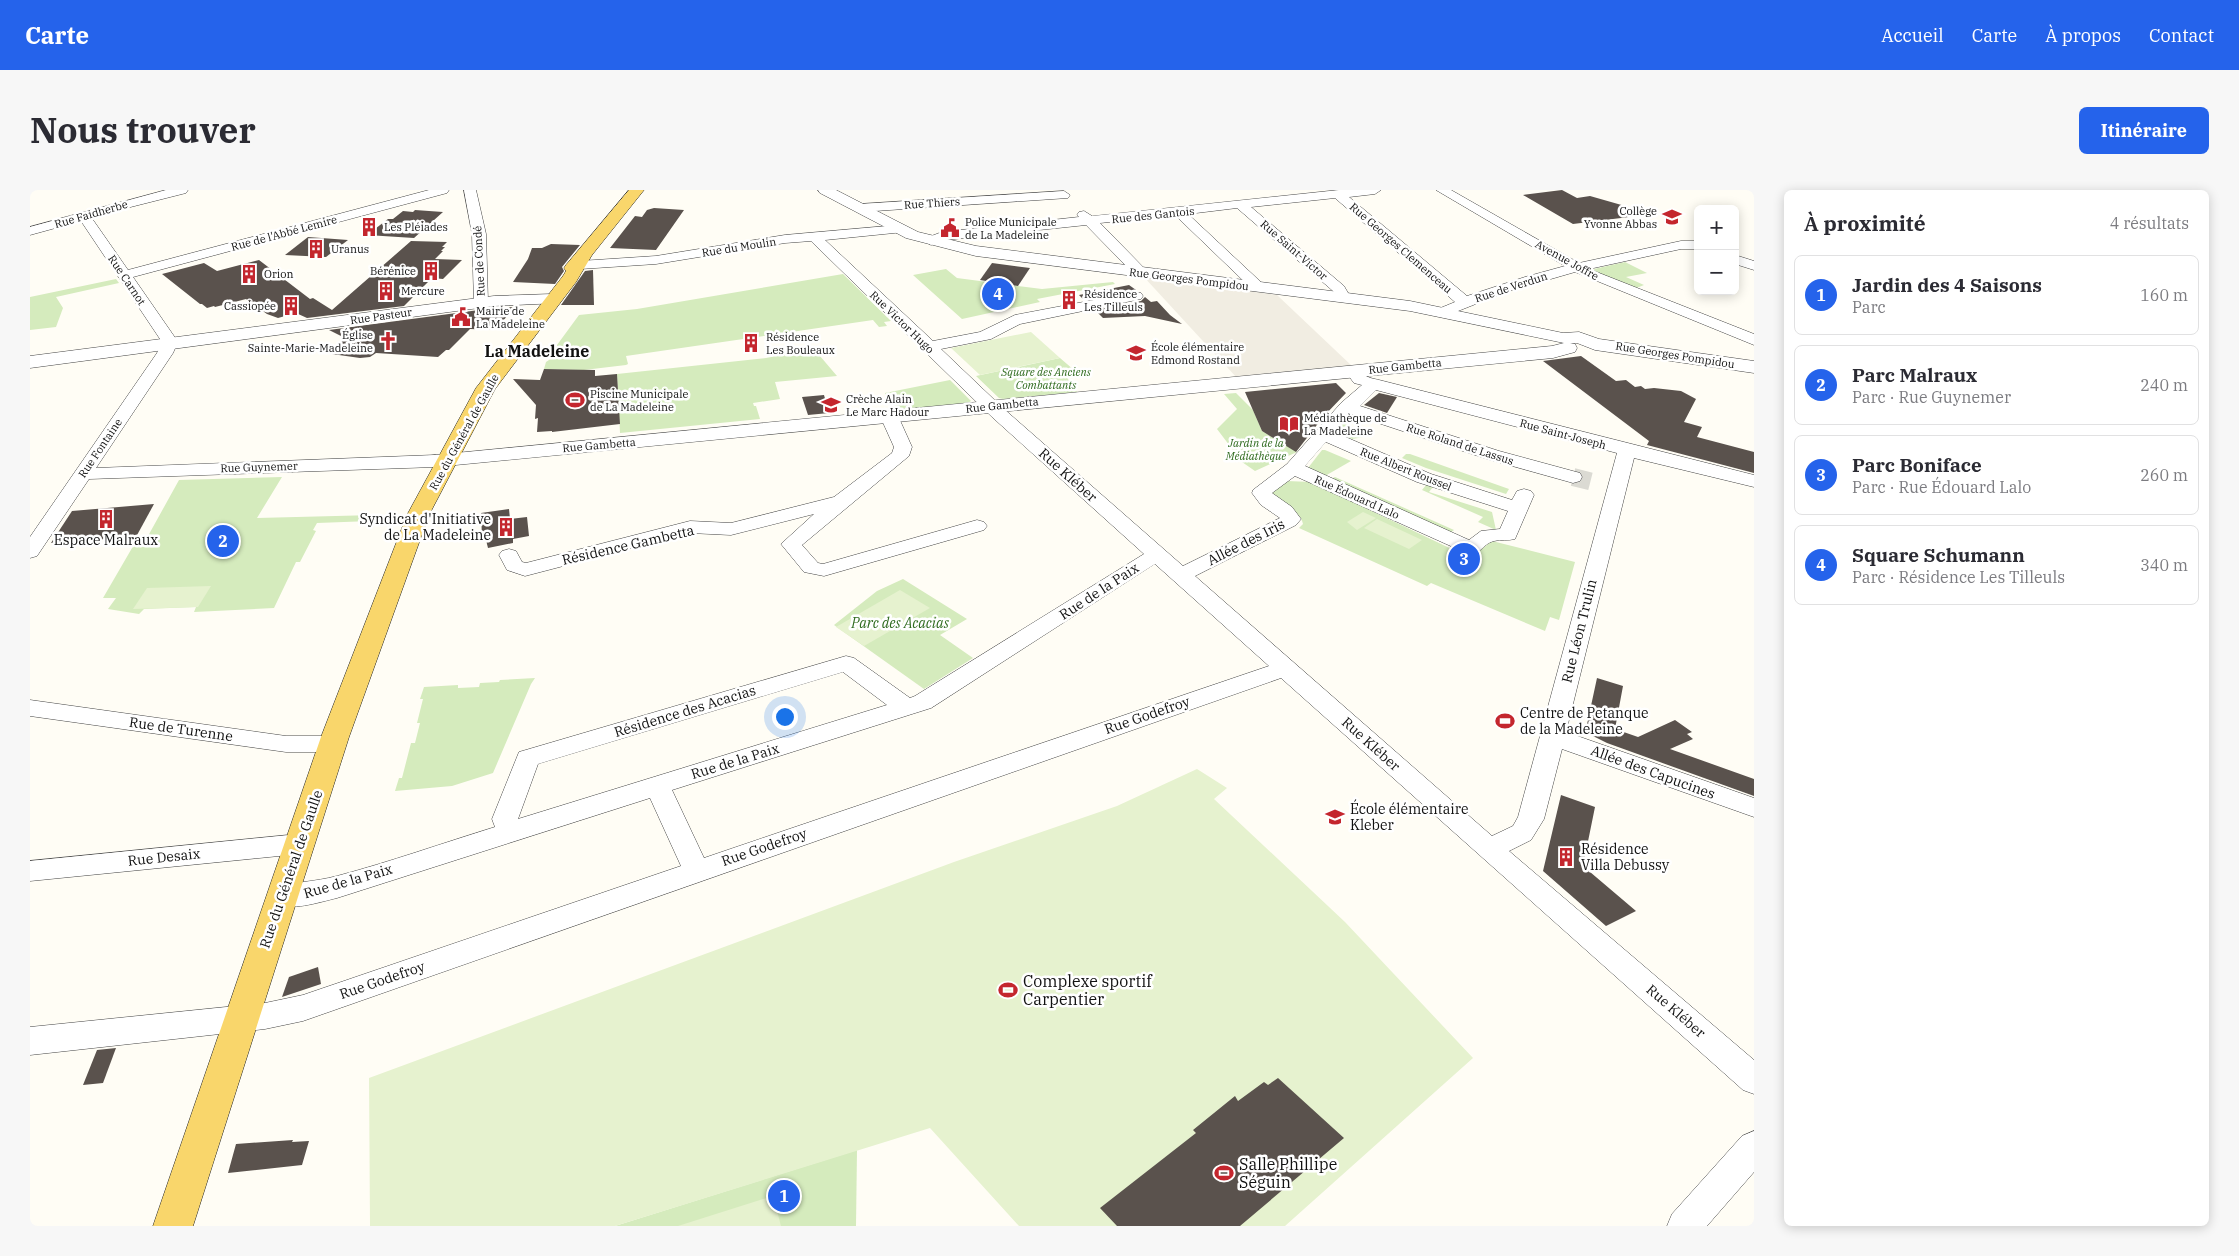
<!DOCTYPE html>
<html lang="fr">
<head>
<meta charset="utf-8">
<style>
  body { margin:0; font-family:"IBM Plex Serif",serif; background:#f7f7f7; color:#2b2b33 }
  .controls { position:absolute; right:15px; top:15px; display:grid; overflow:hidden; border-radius:8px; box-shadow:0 2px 12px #0003 }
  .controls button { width:45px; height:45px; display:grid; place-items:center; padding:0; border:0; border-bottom:1px solid #e1e1e2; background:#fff; color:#2b2b33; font:25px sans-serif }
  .you { position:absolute; left:754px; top:526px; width:18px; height:18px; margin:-12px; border:4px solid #fff; border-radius:50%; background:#1a73e8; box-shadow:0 0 0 8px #1a73e833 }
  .badge { display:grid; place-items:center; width:32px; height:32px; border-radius:50%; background:#2563eb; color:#fff; font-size:16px; font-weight:700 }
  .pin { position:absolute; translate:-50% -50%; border:2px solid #fff; box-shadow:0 1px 5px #0006 }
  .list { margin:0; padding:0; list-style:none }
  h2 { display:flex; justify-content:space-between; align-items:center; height:65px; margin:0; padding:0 20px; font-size:21px }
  h2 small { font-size:16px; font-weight:400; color:#7c7c81 }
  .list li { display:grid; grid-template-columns:32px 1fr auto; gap:15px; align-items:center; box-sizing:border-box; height:80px; margin:0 10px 10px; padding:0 10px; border:1px solid #e1e1e2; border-radius:8px }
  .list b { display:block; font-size:19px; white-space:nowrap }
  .list p { margin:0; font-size:16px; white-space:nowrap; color:#7c7c81 }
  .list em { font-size:16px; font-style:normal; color:#7c7c81 }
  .map { position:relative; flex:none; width:1724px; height:1036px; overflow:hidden; border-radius:8px }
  header { display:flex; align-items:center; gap:30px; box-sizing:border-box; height:70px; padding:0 25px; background:#2563eb; color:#fff }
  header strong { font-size:24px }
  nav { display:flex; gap:28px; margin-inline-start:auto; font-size:18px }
  .intro { display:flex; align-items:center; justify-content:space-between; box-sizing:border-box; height:120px; padding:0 30px }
  h1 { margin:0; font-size:35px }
  .button { padding:12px 22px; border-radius:8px; background:#2563eb; color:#fff; font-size:18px; font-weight:700 }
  main { display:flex; gap:30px; padding:0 30px }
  aside { flex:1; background:#fff; border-radius:8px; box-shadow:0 2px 12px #0003 }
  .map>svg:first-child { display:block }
</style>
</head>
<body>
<header>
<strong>Carte</strong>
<nav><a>Accueil</a><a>Carte</a><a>À propos</a><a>Contact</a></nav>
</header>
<div class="intro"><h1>Nous trouver</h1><a class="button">Itinéraire</a></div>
<main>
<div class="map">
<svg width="1724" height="1036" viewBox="0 0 1724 1036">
  <rect width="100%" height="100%" fill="#fffdf5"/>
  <g fill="#d5ebbd">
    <polygon points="1595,72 1617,83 1596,87 1614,95 1604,99 1567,84 1564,79"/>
    <polygon points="916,79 927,88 1012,99 1083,92 1085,94 1007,109 1010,112 932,129 883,85"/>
    <polygon points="813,84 861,131 854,132 857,136 849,137 843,130 596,166 598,174 596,175 554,180 514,179 516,172 528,164 527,155 549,125 607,119"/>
    <polygon points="86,89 89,93 26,107 33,118 26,137 0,140 0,107"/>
    <polygon points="784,159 807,186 745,192 750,209 723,213 724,216 726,216 730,229 590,243 587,184 736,168"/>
    <polygon points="1030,168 1044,180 1033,182 1047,202 973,209 969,208 946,186"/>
    <polygon points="920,190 941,211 938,213 866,220 861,217 865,216 864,212 859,212 855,203"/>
    <polygon points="1206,203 1223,220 1232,241 1267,262 1225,281 1212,272 1187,239 1207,219 1194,204"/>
    <polygon points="1322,224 1341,231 1321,230 1316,235 1318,240 1334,247 1322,249 1309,243 1309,238"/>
    <polygon points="1292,260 1295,260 1321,271 1295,286 1278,278"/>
    <polygon points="1376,264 1380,264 1479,299 1476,304 1396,278 1372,268"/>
    <polygon points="252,287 227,328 345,325 341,331 287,333 283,340 286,341 270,372 266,372 244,418 164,422 166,417 114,419 109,424 78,419 86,408 73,408 109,346 118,346 149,290"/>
    <polygon points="1305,287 1424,340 1419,344 1301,289"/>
    <path d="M1257 291 1281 292 1430 363 1444 365 1462 351 1545 372 1529 430 1520 427 1515 441 1401 393 1397 396 1269 338 1273 334C1270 319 1249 314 1239 303Z"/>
    <polygon points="1397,294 1403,297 1399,302 1462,322 1466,340 1448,332 1453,327 1392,300"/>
    <polygon points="873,389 937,429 910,445 943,468 894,499 804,435 847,401"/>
    <polygon points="505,488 501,494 463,583 422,596 365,601 369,588 372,588 381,553 385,553 390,533 387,533 393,509 390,509 394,497 428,495 428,498 449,497 450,493 469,492 470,490"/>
    <polygon points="827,960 826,1036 585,1036"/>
  </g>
  <g fill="#e6f2cf">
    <polygon points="1001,142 1030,168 950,185 921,158"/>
    <polygon points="1333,322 1346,328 1327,340 1317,332"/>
    <polygon points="1347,329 1392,350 1379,359 1334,338"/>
    <polygon points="181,396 168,417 103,419 117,398"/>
    <polygon points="870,400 900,418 834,456 806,437"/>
    <polygon points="1167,579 1197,598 1184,609 1315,732 1443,868 1255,1036 989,1036 900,938 585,1036 340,1036 339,888 924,672 1087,616"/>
    <polygon points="743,1006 751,1036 648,1036"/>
  </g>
  <polygon fill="#f1ede2" points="1113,86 1247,105 1322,176 1207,188"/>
  <g fill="#5a524d">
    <polygon points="1532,0 1547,8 1560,6 1623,24 1543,34 1493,5"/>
    <polygon points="624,18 654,20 626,60 580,58 605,26 612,27 617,20"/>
    <polygon points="385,20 413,22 384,48 337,45 358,29 363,29 373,21 383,22"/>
    <polygon points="278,47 318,50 296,67 255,65"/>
    <polygon points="381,51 417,52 412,57 415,57 411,61 413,61 405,69 432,70 413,89 402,88 374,116 277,128 266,123 248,128 237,124 216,109 185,117 184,116 177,118 172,114 170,114 132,84 174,73 187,81 229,70 280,109 283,108 302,120"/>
    <polygon points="521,54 550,55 532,77 534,81 525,94 483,92 498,69 502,58 512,58"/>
    <polygon points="962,73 1000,78 988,96 950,90"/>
    <polygon points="563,80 564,115 531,115 555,81"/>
    <polygon points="1099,95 1106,100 1054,110 1049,105"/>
    <polygon points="1115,107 1121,112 1127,111 1140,125 1152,134 1115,126 1073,128 1065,120 1111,111"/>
    <polygon points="485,117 465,140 440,139 419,160 416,160 408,167 346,163 340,167 330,168 295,163 315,148 299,140 464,118"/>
    <polygon points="1551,166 1586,191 1596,190 1605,197 1611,196 1615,199 1624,198 1651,201 1666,209 1654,232 1672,237 1667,247 1724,262 1724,283 1617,255 1619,251 1513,171"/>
    <polygon points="514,179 565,180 565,186 587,184 590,234 522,242 522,241 507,242 508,228 505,229 506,215 483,189 510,190"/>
    <polygon points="1306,193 1316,203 1293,227 1266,262 1232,241 1215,202"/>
    <polygon points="1349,203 1367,207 1357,223 1334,215"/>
    <polygon points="794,205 799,223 778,225 772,207"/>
    <polygon points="124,314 106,347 21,353 42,321"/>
    <polygon points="479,319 480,329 497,327 499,346 483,349 483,353 458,358 455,346 452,347 451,323"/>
    <polygon points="1567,488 1593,496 1585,539 1608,547 1645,530 1662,542 1657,544 1663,549 1640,559 1724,589 1724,606 1577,553 1563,546 1556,539"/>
    <polygon points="1531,605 1565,617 1553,676 1606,721 1576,736 1513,681"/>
    <polygon points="288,777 291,794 252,807 259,787"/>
    <polygon points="86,858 73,893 53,895 67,860"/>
    <polygon points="1248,888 1314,948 1210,1036 1087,1036 1070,1018 1166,943 1163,940 1205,906 1208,911 1234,892 1238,895"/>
    <polygon points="263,950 262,952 279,951 272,975 198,983 206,954"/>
  </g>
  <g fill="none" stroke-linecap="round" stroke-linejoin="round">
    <polyline stroke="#dbdad3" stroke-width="18" stroke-dasharray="18 9" stroke-linecap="butt" points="1543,287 1567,293"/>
    <g stroke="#444" stroke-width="1">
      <g id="minor">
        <polygon points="136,0 158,0 156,3 61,27 98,80 399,0 419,0 417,3 103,87 146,149 147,154 143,163 66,278 405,265 412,267 414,271 412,275 405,277 59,289 7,366 0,368 0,347 127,163 131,154 130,149 51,31 0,45 0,37"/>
        <polygon points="434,0 446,0 456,44 458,113 456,116 446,116 444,113 442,44"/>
        <polygon points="1309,0 1351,0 1345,4 1319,7 1437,106 1495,87 1535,76 1406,0 1421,0 1549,73 1651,51 1668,51 1668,59 1651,59 1559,79 1724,144 1724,155 1545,82 1476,102 1418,125 1408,125 1405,122 1408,119 1425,112 1305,8 1221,17 1314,96 1321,108 1319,111 1309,111 1303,101 1207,18 1158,24 1233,94 1235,97 1233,100 1223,100 1145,25 1070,33 1115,79 1117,82 1115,85 1105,85 1056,35 915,50 901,55 894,51 896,48 912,42 1049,27 1047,25 1049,22 1054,21 1062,26"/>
        <polygon points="1034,1 1040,5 1038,8 830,22 824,18 830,14"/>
        <path d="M869 35 874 36 876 39 874 42 795 50 903 151 950 142 985 125 1106 102 1111 103 1113 106 1111 109 990 134 961 149 911 159 974 219 1153 376 1250 328 1231 315 1222 303 1223 300 1257 274 1311 213 1332 195 1324 193 1315 181 1317 178C1328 175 1328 180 1336 186 1339 188 1345 189 1349 190L1724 285V297L1604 268 1536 542 1724 608V627L1532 559 1514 629 1501 650 1479 661 1724 870V904L1713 900 1251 488 273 831 235 839 0 865V837L235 813 273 805 651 676 620 608 307 708C286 713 263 721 242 714L238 706 242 698C262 692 285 692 307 686 360 672 413 653 465 637L462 629 489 562 816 466 824 468 880 508 885 506 1114 364 962 227 781 51 755 53 626 74 550 79 543 75 550 71 626 66 755 45ZM1346 200 1587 263 1488 627 1483 636 1462 646 1165 386 1266 335 1271 329 1262 317 1242 303 1265 286 1434 362C1452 367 1451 354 1464 351 1471 349 1478 351 1485 349L1504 305 1501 301 1494 299 1487 301 1482 310 1401 284 1304 242 1321 224 1457 269 1536 291 1543 293 1550 291 1552 287 1550 283 1469 261 1330 216ZM1296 252 1387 292 1478 321 1470 339 1451 341 1439 350 1275 276ZM1125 374 1239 476 674 668 642 600 901 518ZM813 482 857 515 488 629 508 574Z"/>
        <polygon points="1705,65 1724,71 1724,80 1705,74"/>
        <polygon points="859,221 865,222 868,226 882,257 879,266 772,355 788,373 793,374 947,330 954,332 957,336 954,340 794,386 774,382 751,354 784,324 701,345 660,343 495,386 477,380 469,365 472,361 479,359 486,361 492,372 496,373 660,331 701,333 804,307 862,263 864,257 850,226 853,222"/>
        <polygon points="0,510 256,546 302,546 311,548 314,554 311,560 302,562 256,562 0,526"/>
        <polygon points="269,644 278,647 282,654 278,661 269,664 0,691 0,671"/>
        <polygon points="1724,941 1724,982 1677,1036 1637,1036 1642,1024 1712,946"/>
      </g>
    </g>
    <g stroke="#444" stroke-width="1">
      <g id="tertiary">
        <polygon points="788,0 806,0 888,42 946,56 1380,111 1533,143 1549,142 1569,149 1724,171 1724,183 1565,160 1547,153 1540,153 1545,154 1547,158 1545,162 1523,168 405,277 397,276 394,271 397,266 405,265 1522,156 1534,153 1380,121 946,66 876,48 790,3"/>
        <polygon points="523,104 529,105 532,109 529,113 464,116 0,178 0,166 464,106"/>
      </g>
    </g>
    <g stroke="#222" stroke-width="1">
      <polygon id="primary" points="599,0 614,0 562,65 546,92 465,199 399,325 319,547 163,1036 123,1036 291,547 377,325 446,198 533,86 536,81 534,78 536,75"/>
    </g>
    <use href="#minor" fill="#fff" fill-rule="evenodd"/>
    <use href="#tertiary" fill="#fff" fill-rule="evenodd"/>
    <use href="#primary" fill="#f9d66b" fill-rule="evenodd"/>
  </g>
  <defs>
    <g id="school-bare" transform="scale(1.5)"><path d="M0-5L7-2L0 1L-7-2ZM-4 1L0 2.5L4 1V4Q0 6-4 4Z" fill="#c4262e" stroke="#fff" stroke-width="2.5" paint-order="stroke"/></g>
    <g id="building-bare" transform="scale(1.5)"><path d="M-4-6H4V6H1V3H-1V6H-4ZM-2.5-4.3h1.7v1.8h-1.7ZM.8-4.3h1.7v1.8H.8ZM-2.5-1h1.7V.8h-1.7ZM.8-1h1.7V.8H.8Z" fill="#c4262e" stroke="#fff" stroke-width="2.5" paint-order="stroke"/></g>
    <g id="civic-bare" transform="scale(1.5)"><path d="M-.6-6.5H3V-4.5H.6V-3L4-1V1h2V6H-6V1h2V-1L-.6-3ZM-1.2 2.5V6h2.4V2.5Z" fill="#c4262e" stroke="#fff" stroke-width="2.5" paint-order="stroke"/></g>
    <g id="church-bare" transform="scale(1.5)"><path d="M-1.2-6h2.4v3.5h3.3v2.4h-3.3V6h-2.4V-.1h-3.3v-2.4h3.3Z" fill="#c4262e" stroke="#fff" stroke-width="2.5" paint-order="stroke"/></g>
    <g id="stadium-bare" transform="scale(1.5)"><path d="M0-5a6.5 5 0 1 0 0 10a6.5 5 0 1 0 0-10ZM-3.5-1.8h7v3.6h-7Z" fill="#c4262e" stroke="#fff" stroke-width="2.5" paint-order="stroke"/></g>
    <g id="library-bare" transform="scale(1.5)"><path d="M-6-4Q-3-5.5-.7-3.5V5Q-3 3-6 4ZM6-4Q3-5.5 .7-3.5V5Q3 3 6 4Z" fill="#c4262e" stroke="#fff" stroke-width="2.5" paint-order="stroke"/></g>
  </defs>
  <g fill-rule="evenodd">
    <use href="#school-bare" x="1642" y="27"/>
    <use href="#building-bare" x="339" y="37"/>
    <use href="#civic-bare" x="920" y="38"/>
    <use href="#building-bare" x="286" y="59"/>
    <use href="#building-bare" x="401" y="81"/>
    <use href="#building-bare" x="219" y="84"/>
    <use href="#building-bare" x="356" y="101"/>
    <use href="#building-bare" x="1039" y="110"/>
    <use href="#building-bare" x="261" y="116"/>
    <use href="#civic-bare" x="431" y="127"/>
    <use href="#church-bare" x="358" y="151"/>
    <use href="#building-bare" x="721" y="153"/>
    <use href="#school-bare" x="1106" y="163"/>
    <use href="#stadium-bare" x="545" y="210"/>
    <use href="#school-bare" x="801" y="215"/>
    <use href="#library-bare" x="1259" y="234"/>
    <use href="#building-bare" x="76" y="329"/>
    <use href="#building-bare" x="476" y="337"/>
    <use href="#stadium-bare" x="1475" y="531"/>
    <use href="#school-bare" x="1305" y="627"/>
    <use href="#building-bare" x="1536" y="667"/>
    <use href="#stadium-bare" x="978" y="800"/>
    <use href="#stadium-bare" x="1194" y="983"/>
  </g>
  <g text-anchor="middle" stroke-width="5" stroke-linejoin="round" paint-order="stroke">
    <g font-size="11" fill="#111" stroke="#fff">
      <text transform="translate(902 13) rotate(-4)" y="4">Rue Thiers</text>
      <text transform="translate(61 24) rotate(-16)" y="4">Rue Faidherbe</text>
      <text transform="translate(1123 25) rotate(-6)" y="4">Rue des Gantois</text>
      <text transform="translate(254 43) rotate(-15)" y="4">Rue de l'Abbé Lemire</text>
      <text transform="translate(709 57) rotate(-9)" y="4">Rue du Moulin</text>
      <text transform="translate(1371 58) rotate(41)" y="4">Rue Georges Clemenceau</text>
      <text transform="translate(1264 60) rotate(41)" y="4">Rue Saint-Victor</text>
      <text transform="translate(1537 70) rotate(29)" y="4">Avenue Joffre</text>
      <text transform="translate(449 71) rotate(-93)" y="4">Rue de Condé</text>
      <text transform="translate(1159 89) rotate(7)" y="4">Rue Georges Pompidou</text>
      <text transform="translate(97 90) rotate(56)" y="4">Rue Carnot</text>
      <text transform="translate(1481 97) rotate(-18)" y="4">Rue de Verdun</text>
      <text transform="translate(351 126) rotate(-8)" y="4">Rue Pasteur</text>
      <text transform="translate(872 132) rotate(44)" y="4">Rue Victor Hugo</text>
      <text transform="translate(1645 165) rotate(9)" y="4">Rue Georges Pompidou</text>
      <text transform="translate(1375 176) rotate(-6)" y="4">Rue Gambetta</text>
      <text transform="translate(972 215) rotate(-6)" y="4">Rue Gambetta</text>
      <text transform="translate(434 242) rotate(-61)" y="4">Rue du Général de Gaulle</text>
      <text transform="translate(1533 244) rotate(15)" y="4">Rue Saint-Joseph</text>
      <text transform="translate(1430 254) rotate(18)" y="4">Rue Roland de Lassus</text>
      <text transform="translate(569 255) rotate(-5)" y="4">Rue Gambetta</text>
      <text transform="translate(70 258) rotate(-56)" y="4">Rue Fontaine</text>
      <text transform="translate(229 277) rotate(-2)" y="4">Rue Guynemer</text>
      <text transform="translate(1376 279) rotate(22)" y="4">Rue Albert Roussel</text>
      <text transform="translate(1327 307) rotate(24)" y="4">Rue Édouard Lalo</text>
    </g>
    <g font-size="11" fill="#111" stroke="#fff" text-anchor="start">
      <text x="1627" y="25" text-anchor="end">Collège<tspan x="1627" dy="13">Yvonne Abbas</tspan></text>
      <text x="935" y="36">Police Municipale<tspan x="935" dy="13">de La Madeleine</tspan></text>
      <text x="354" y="41">Les Pléiades</text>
      <text x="301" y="63">Uranus</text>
      <text x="386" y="85" text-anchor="end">Bérénice</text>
      <text x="234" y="88">Orion</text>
      <text x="371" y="105">Mercure</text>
      <text x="1054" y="108">Résidence<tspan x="1054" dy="13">Les Tilleuls</tspan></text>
      <text x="246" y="120" text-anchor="end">Cassiopée</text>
      <text x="446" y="125">Mairie de<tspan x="446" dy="13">La Madeleine</tspan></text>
      <text x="343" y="149" text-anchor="end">Église<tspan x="343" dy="13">Sainte-Marie-Madeleine</tspan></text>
      <text x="736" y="151">Résidence<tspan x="736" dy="13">Les Bouleaux</tspan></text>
      <text x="1121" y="161">École élémentaire<tspan x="1121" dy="13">Edmond Rostand</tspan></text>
      <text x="560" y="208">Piscine Municipale<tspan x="560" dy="13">de La Madeleine</tspan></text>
      <text x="816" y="213">Crèche Alain<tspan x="816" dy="13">Le Marc Hadour</tspan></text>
      <text x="1274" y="232">Médiathèque de<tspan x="1274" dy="13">La Madeleine</tspan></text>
    </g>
    <g font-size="11" font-style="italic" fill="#2f6b1f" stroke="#fff">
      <text x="1016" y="186">Square des Anciens<tspan x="1016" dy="13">Combattants</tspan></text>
      <text x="1226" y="257">Jardin de la<tspan x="1226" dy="13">Médiathèque</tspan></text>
    </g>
    <g font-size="14" fill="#111" stroke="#fff">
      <text transform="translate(1038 285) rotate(42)" y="5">Rue Kléber</text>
      <text transform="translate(1216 352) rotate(-27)" y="5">Allée des Iris</text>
      <text transform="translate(598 355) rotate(-13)" y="5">Résidence Gambetta</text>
      <text transform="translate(1069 401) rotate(-33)" y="5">Rue de la Paix</text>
      <text transform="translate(1549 441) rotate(-76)" y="5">Rue Léon Trulin</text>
      <text transform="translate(655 521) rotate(-17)" y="5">Résidence des Acacias</text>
      <text transform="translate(1117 525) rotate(-19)" y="5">Rue Godefroy</text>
      <text transform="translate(151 539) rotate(8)" y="5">Rue de Turenne</text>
      <text transform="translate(1341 554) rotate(42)" y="5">Rue Kléber</text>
      <text transform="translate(705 571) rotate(-17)" y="5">Rue de la Paix</text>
      <text transform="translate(1623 582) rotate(20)" y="5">Allée des Capucines</text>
      <text transform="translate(734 657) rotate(-19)" y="5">Rue Godefroy</text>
      <text transform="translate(134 667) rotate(-6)" y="5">Rue Desaix</text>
      <text transform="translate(261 679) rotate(-71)" y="5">Rue du Général de Gaulle</text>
      <text transform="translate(318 691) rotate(-16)" y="5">Rue de la Paix</text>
      <text transform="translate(352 790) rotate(-19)" y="5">Rue Godefroy</text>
      <text transform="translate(1646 821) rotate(41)" y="5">Rue Kléber</text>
    </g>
    <g font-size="14" fill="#111" stroke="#fff" text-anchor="start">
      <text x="461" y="334" text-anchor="end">Syndicat d'Initiative<tspan x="461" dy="16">de La Madeleine</tspan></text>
      <text x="76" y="355" text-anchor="middle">Espace Malraux</text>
      <text x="1490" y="528">Centre de Petanque<tspan x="1490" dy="16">de la Madeleine</tspan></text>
      <text x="1320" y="624">École élémentaire<tspan x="1320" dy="16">Kleber</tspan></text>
      <text x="1551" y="664">Résidence<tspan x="1551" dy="16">Villa Debussy</tspan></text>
    </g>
    <g font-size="14" font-style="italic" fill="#2f6b1f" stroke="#fff">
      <text x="870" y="438">Parc des Acacias</text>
    </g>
    <g font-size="16" font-weight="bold" fill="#111" stroke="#fff">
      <text x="507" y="167">La Madeleine</text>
    </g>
    <g font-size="16" fill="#111" stroke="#fff" text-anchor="start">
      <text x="993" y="797">Complexe sportif<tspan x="993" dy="18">Carpentier</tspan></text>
      <text x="1209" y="980">Salle Phillipe<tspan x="1209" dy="18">Séguin</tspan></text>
    </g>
  </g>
</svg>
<div class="controls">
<button>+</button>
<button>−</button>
</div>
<div class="you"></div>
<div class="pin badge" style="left:754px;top:1006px">1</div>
<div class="pin badge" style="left:193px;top:351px">2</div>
<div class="pin badge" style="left:1434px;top:369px">3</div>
<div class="pin badge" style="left:968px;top:104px">4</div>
</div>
<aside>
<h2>À proximité<small>4 résultats</small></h2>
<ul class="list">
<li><span class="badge">1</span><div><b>Jardin des 4 Saisons</b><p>Parc</p></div><em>160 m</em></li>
<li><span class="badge">2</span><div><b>Parc Malraux</b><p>Parc · Rue Guynemer</p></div><em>240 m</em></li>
<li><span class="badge">3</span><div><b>Parc Boniface</b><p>Parc · Rue Édouard Lalo</p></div><em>260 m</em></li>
<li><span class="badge">4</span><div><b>Square Schumann</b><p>Parc · Résidence Les Tilleuls</p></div><em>340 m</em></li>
</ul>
</aside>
</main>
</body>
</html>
